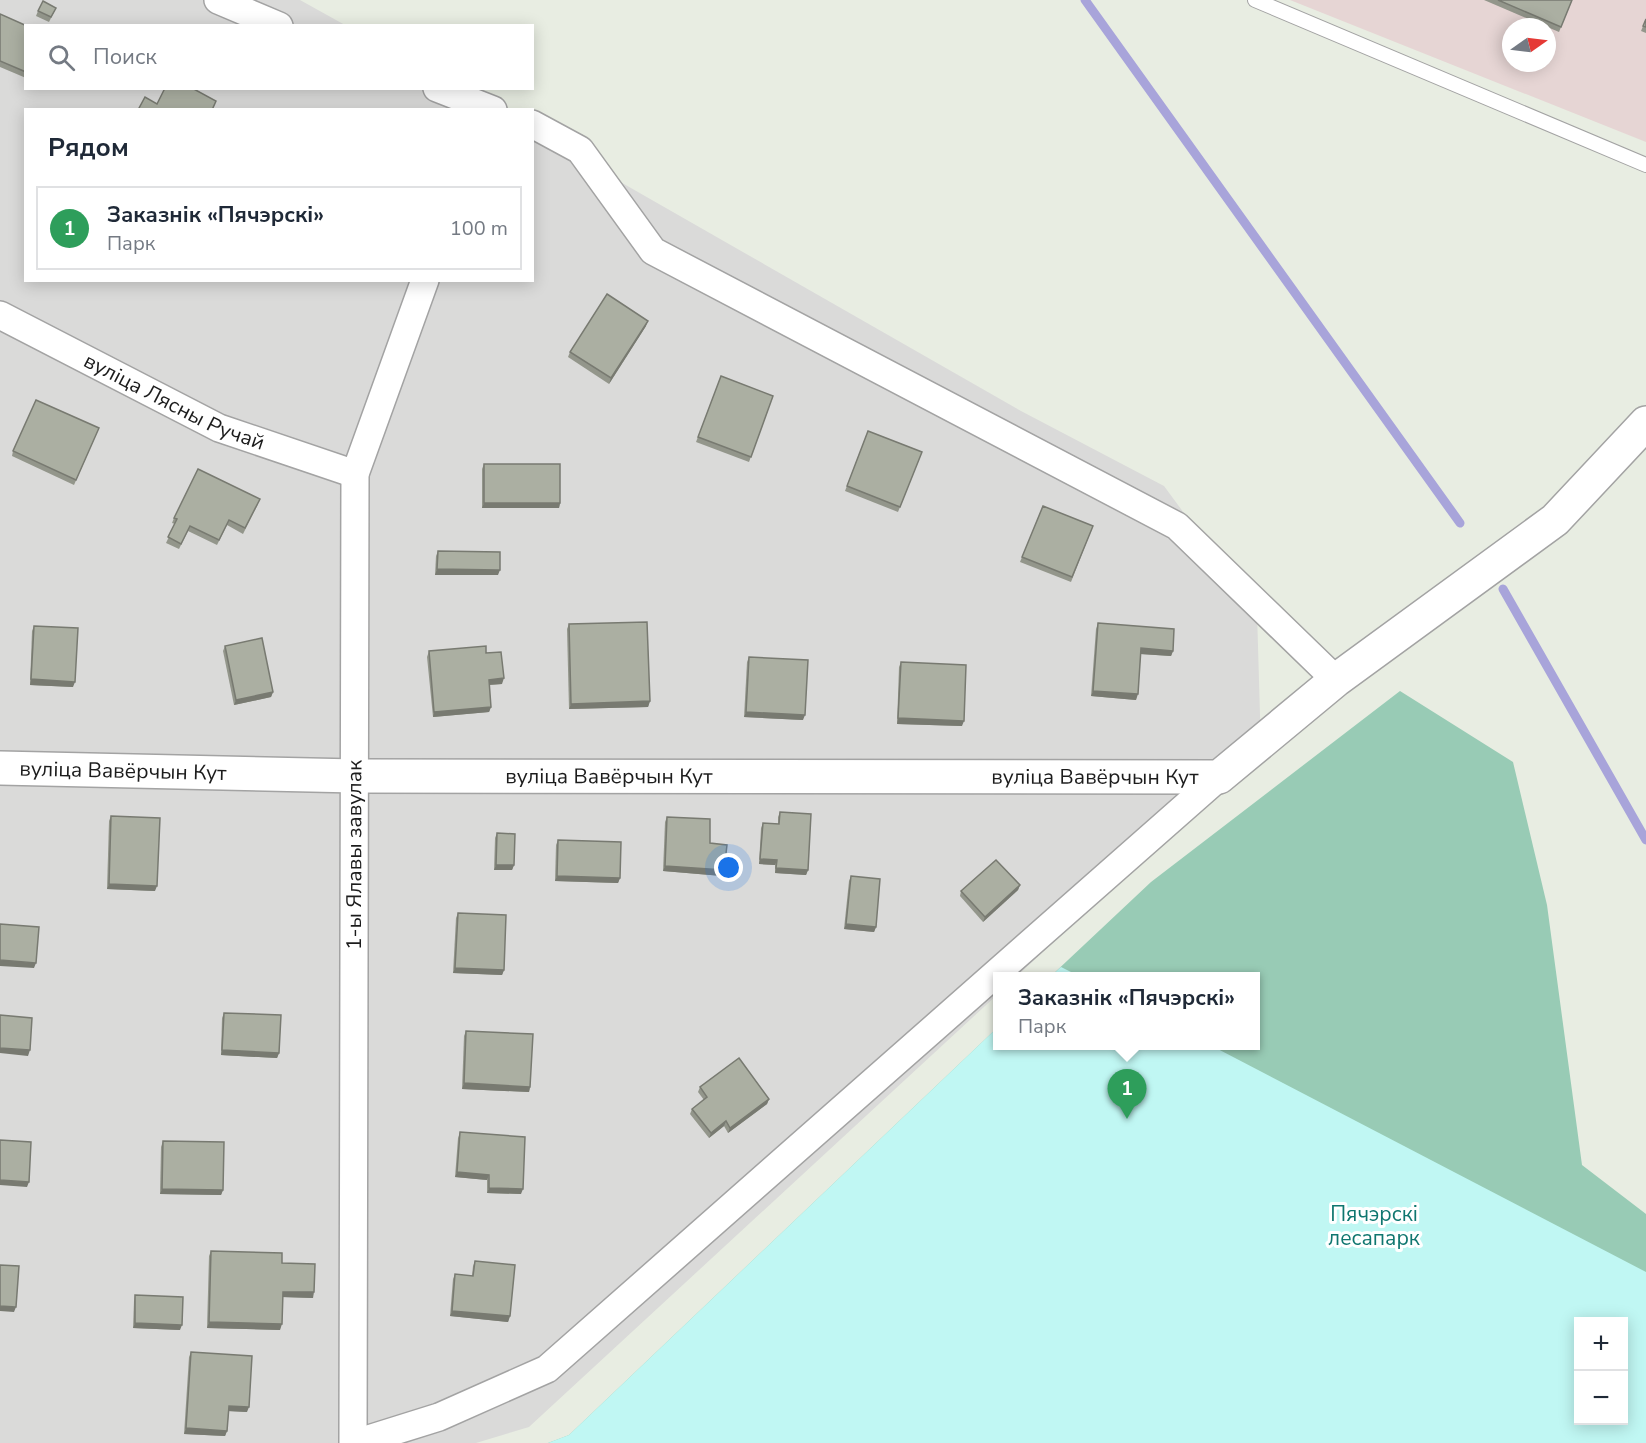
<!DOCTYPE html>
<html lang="ru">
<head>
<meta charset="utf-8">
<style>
  body { margin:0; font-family:"Nunito Sans",sans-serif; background:#f2f2f3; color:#1f2937 }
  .controls { position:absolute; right:18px; bottom:18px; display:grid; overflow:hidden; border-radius:0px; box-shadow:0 3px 15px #0003 }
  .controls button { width:54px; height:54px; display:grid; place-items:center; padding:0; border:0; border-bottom:2px solid #e0e1e3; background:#fff; color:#1f2937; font:30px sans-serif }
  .compass { position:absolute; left:1502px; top:18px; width:54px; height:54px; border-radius:50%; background:#fff; box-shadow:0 3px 15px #0003; rotate:76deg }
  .you { position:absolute; left:729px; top:868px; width:21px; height:21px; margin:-15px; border:4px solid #fff; border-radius:50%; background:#1a73e8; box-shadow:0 0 0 9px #1a73e833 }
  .badge { display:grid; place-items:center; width:39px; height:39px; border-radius:50%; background:#686121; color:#fff; font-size:20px; font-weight:700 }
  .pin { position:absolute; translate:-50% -50px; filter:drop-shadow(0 2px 3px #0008) }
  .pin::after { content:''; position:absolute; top:32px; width:21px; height:18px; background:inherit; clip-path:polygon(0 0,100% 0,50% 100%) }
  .popup { position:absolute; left:993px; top:972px; width:267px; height:78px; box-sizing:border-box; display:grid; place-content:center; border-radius:0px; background:#fff; filter:drop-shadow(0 2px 4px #0005); font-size:20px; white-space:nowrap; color:#747a83 }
  .popup b { font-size:22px; color:#1f2937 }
  .popup::after { content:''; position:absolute; left:50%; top:100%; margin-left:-12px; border:12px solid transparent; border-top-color:#fff }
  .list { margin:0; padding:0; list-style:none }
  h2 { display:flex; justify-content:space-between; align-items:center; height:78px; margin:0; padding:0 24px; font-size:26px }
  h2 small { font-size:20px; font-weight:400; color:#747a83 }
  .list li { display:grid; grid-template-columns:39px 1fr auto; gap:18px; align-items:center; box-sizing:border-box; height:84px; margin:0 12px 12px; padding:0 12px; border:2px solid #e0e1e3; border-radius:0px }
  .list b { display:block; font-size:22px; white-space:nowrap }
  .list p { margin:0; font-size:20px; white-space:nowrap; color:#747a83 }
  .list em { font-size:20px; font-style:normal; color:#747a83 }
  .icon { flex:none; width:33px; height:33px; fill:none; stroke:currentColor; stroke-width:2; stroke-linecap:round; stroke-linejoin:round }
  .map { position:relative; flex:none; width:1646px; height:1443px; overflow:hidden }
  .search { position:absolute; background:#fff; box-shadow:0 3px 15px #0003; left:24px; top:24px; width:510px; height:66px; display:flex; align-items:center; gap:15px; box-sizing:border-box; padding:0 21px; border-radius:0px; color:#747a83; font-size:22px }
  .panel { position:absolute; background:#fff; box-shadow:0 3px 15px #0003; left:24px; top:108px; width:510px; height:174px; border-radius:0px }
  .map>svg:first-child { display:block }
</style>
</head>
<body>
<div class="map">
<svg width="1646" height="1443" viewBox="0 0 1646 1443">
  <rect width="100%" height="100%" fill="#e8ede2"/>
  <polygon fill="#dadad9" points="0,0 300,0 345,25 26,26 26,88 455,88 492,109 26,110 26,280 532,280 533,132 1021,411 1164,486 1257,612 1261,749 1017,976 998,976 998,994 529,1427 476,1443 0,1443"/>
  <path fill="#e6d5d4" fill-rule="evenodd" d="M1290 0H1646V142ZM1511 27H1547V63H1511Z"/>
  <path fill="#98cbb5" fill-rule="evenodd" d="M1400 691 1513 762 1547 905 1582 1165 1646 1214V1443H548L569 1435 998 1027V1046H1256V976H1051L1151 882ZM1578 1322H1624V1420H1578Z"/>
  <g fill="#c0f7f3" fill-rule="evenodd">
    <polygon points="1061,967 1079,976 1051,976"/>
    <path d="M998 1027V1046H1212L1646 1272V1443H548L569 1435ZM1578 1322H1624V1420H1578Z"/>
  </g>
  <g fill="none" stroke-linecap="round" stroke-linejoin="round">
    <g stroke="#a8a4da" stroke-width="9">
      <polyline points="1085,0 1460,523"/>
      <polyline points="1503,589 1646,840"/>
    </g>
    <g stroke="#a3a3a3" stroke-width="16">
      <polyline id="service" points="1255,0 1646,165"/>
    </g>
    <g stroke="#a3a3a3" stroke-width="30">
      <g id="minor">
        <polyline points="218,0 279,26"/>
        <polyline points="437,88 493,110"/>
        <polyline points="532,124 580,150 653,251 1177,526 1336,680"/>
        <path id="s1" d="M0 315 219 428 355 474"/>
        <path id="s2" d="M353 1443 355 474 425 280"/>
        <polyline points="356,1443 439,1417 547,1369 1219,777"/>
      </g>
    </g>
    <g stroke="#a3a3a3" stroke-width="36">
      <g id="tertiary">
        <path id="s3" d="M0 768 356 776 1219 777 1336 680 1555 520 1646 423"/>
      </g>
    </g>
    <use href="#service" stroke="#fff" stroke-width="14"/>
    <use href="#minor" stroke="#fff" stroke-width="27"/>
    <use href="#tertiary" stroke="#fff" stroke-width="33"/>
  </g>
  <g fill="#93968b">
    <polygon points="1484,0 1572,0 1559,32"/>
    <polygon points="56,8 49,22 36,16 38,11"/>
    <polygon points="0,14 26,26 26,78 0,67"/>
    <polygon points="1646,19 1646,33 1641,31"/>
    <polygon points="646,326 609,384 568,357 570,352"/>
    <polygon points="721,376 773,396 749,462 696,442"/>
    <polygon points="99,428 74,485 12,456 13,451"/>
    <polygon points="868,431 922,452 898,512 845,491"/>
    <polygon points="484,464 560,503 559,508 482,508 482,469"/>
    <polygon points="258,504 243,534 227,525 217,545 188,531 179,549 166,543 175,524 172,523 174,518"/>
    <polygon points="1043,506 1093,526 1071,582 1020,562"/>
    <polygon points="438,551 498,575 435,575 436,556"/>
    <polygon points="1098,623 1173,651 1171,656 1141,654 1136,700 1091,696 1096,629"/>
    <polygon points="569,624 650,701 648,707 569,709 567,629"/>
    <polygon points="34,626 73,687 30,685 32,631"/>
    <polygon points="225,646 273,692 271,697 234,705 223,651"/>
    <polygon points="429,651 486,653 502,684 489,685 491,707 489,712 433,717 427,657"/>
    <polygon points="749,657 803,720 744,717 747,662"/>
    <polygon points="901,662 962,726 897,724 899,667"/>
    <polygon points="780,812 808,870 806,875 775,873 775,865 759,864 761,828 763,823 778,824 778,817"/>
    <polygon points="111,816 155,891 107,889 109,821"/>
    <polygon points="667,817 710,843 722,876 663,871 665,822"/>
    <polygon points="497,833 514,865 512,870 494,870 495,838"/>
    <polygon points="558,840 620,878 618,883 555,881 556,845"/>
    <polygon points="851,876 876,927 874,932 844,929 849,881"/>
    <polygon points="1020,885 1018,890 983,922 960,896 961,891"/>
    <polygon points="458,913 504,970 502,975 453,973 456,918"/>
    <polygon points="224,1013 279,1053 277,1058 221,1055 222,1018"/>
    <polygon points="466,1031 530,1087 529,1092 462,1089 464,1036"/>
    <polygon points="700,1087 769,1099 767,1104 728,1133 724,1126 709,1138 690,1114 692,1109 704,1100 698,1092"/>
    <polygon points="460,1132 521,1194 487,1193 487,1180 455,1177 458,1138"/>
    <polygon points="163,1141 223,1190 221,1195 160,1194 161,1147"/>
    <polygon points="211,1251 282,1263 313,1298 283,1297 280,1330 207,1328 209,1256"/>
    <polygon points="475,1261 510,1316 508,1322 450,1316 453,1279 455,1274 472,1276 473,1266"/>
    <polygon points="135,1295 180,1330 133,1328 134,1301"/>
    <polygon points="191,1352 247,1412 229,1411 227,1431 225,1436 184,1434 189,1357"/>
  </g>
  <g fill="#787a71">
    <polygon points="648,321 646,326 609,384 611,378"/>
    <polygon points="484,503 560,503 559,508 482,508"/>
    <polygon points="437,569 500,570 498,575 435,575"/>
    <polygon points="1141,648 1173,651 1171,656 1140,654"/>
    <polygon points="504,678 502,684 487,685 489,680"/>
    <polygon points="31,679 75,682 73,687 30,685"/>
    <polygon points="1093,691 1138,694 1136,700 1091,696"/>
    <polygon points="273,692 271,697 234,705 236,700"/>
    <polygon points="650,701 648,707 569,709 571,704"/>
    <polygon points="491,707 489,712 433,717 434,712"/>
    <polygon points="746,712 805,715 803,720 744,717"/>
    <polygon points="898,718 964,721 962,726 897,724"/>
    <polygon points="760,859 777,860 775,865 759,864"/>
    <polygon points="496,865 514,865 512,870 494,870"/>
    <polygon points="665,866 724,870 722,876 663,871"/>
    <polygon points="776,868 808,870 806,875 775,873"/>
    <polygon points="557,876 620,878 618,883 555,881"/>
    <polygon points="109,884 157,886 155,891 107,889"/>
    <polygon points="1020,885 1018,890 983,922 985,917"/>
    <polygon points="846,924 876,927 874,932 844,929"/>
    <polygon points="0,960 36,963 34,968 0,966"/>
    <polygon points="455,968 504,970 502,975 453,973"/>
    <polygon points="0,1048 30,1050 28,1056 0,1053"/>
    <polygon points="222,1050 279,1053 277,1058 221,1055"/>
    <polygon points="464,1083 530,1087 529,1092 462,1089"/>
    <polygon points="769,1099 767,1104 728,1133 730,1128"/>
    <polygon points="726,1121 724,1126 709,1138 711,1133"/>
    <polygon points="457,1172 489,1175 487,1180 455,1177"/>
    <polygon points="0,1180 29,1182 27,1187 0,1185"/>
    <polygon points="489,1188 523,1189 521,1194 487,1193"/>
    <polygon points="162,1189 223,1190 221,1195 160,1194"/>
    <polygon points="283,1292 314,1292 313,1298 281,1297"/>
    <polygon points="0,1306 16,1307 14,1312 0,1311"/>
    <polygon points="452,1311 510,1316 508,1322 450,1316"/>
    <polygon points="209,1322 282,1324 280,1330 207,1328"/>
    <polygon points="135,1323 182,1325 180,1330 133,1328"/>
    <polygon points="229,1406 249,1407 247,1412 227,1411"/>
    <polygon points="186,1428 227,1431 225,1436 184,1434"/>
  </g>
  <g fill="#abafa2" stroke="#787a71" stroke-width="1.5">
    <polygon points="1498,0 1572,0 1561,27"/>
    <polygon points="43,1 56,8 51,17 38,11"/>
    <polygon points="0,14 27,26 26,26 26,72 0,61"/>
    <polygon points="1646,19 1646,27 1643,26"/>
    <polygon points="165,88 192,88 216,101 212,110 138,110 145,97 157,104"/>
    <polygon points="607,294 648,321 611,378 570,352"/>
    <polygon points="721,376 773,396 751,457 698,437"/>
    <polygon points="36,400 99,428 76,480 13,451"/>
    <polygon points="868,431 922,452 900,507 847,486"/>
    <rect x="484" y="464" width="76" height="39"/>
    <polygon points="198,469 260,499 245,528 229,520 219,540 190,526 181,544 168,537 177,519 174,518"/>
    <polygon points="1043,506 1093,526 1072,577 1022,557"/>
    <polygon points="438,551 500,552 500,570 437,569"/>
    <polygon points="647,622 650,701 571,704 569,624"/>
    <polygon points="1098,623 1174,629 1173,651 1141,648 1138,694 1093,691"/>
    <polygon points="34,626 78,628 75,682 31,679"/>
    <polygon points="262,638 273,692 236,700 225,646"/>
    <polygon points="486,646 486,653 501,652 504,678 489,680 491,707 434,712 429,651"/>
    <polygon points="749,657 808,660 805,715 746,712"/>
    <polygon points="901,662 966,665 964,721 898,718"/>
    <polygon points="780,812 811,814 808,870 776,868 777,860 760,859 763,823 779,824"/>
    <polygon points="111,816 160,818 157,886 109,884"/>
    <polygon points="667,817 710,819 710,843 727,845 724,870 665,866"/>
    <polygon points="497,833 515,834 514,865 496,865"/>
    <polygon points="558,840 621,842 620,878 557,876"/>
    <polygon points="996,860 1020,885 985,917 961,891"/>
    <polygon points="851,876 880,879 876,927 846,924"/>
    <polygon points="458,913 506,915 504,970 455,968"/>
    <polygon points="0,924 39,927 36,963 0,960"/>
    <polygon points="224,1013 281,1015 279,1053 222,1050"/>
    <polygon points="0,1015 32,1018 30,1050 0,1048"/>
    <polygon points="466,1031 533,1034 530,1087 464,1083"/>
    <polygon points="739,1058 769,1099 730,1128 726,1121 711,1133 692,1109 707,1097 700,1087"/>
    <polygon points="460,1132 525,1137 523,1189 489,1188 489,1175 457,1172"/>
    <polygon points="0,1140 31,1142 29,1182 0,1180"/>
    <polygon points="163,1141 224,1142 223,1190 162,1189"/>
    <polygon points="211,1251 282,1253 282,1263 315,1264 314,1292 283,1292 282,1324 209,1322"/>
    <polygon points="475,1261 515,1265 510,1316 452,1311 455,1274 473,1276"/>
    <polygon points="0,1265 19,1266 16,1307 0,1306"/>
    <polygon points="135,1295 183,1297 182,1325 135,1323"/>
    <polygon points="191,1352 252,1356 249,1407 229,1406 227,1431 186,1428"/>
  </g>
  <g text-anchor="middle" stroke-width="6" stroke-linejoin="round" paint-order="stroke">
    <g font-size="21" fill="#1c1c1c" stroke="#fff">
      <text dy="7" stroke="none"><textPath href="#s1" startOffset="195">вуліца Лясны Ручай</textPath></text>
      <text dy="7" stroke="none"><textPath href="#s3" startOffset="123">вуліца Вавёрчын Кут</textPath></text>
      <text dy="7" stroke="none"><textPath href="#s3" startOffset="609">вуліца Вавёрчын Кут</textPath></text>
      <text dy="7" stroke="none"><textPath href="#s3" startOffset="1095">вуліца Вавёрчын Кут</textPath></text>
      <text dy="7" stroke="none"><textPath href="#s2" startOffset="588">1-ы Ялавы завулак</textPath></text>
    </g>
    <g font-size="21" fill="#0f766f" stroke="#fff">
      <text x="1374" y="1221">Пячэрскі<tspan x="1374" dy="24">лесапарк</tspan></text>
    </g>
  </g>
</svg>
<div class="controls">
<button>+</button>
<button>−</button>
</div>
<svg class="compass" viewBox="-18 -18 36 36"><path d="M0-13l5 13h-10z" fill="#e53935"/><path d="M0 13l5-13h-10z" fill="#747a83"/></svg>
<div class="you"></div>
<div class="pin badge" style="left:1127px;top:1119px;background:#2e9e5b">1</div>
<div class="popup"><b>Заказнік «Пячэрскі»</b>Парк</div>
<div class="search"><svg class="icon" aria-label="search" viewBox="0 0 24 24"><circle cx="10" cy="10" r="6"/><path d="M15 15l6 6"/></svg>Поиск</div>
<section class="panel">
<h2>Рядом<small></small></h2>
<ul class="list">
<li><span class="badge" style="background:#2e9e5b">1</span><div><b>Заказнік «Пячэрскі»</b><p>Парк</p></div><em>100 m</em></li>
</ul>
</section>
</div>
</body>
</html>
